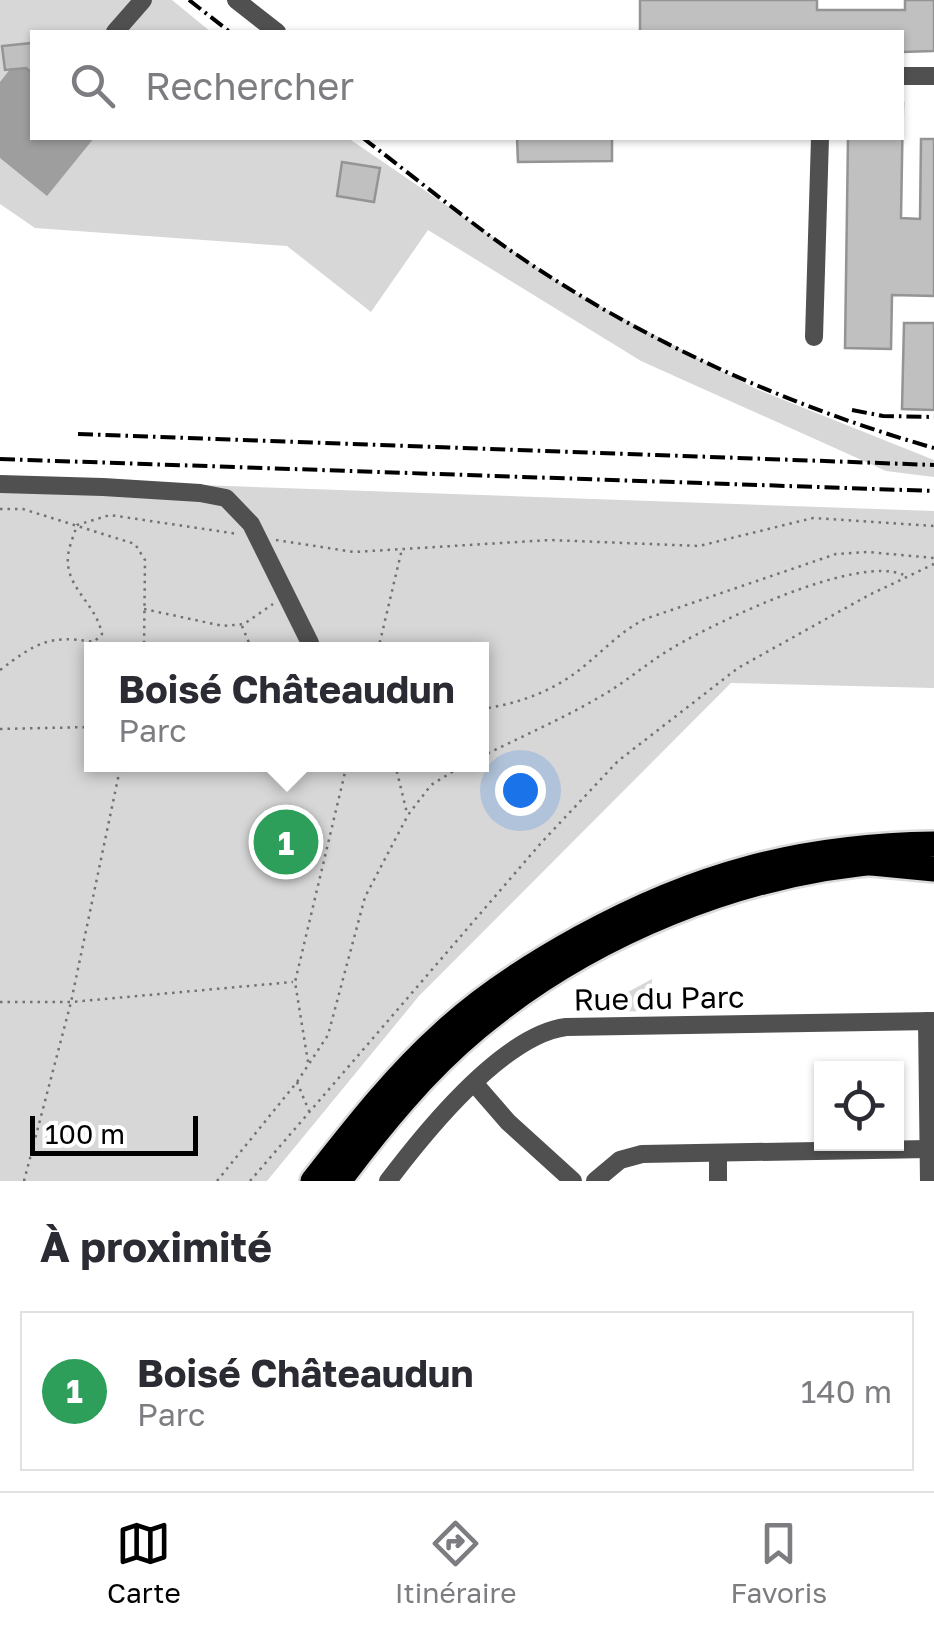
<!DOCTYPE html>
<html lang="fr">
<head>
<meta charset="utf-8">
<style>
  body { margin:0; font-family:"Golos Text",sans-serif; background:#f2f2f3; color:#2b2b33 }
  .controls { position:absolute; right:30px; bottom:30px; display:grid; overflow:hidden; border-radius:0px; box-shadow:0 2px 8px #0004 }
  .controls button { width:90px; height:90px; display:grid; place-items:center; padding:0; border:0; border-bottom:2px solid #e1e1e2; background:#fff; color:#2b2b33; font:50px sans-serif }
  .scale { position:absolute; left:30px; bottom:25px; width:168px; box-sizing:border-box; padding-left:10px; border:5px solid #000; border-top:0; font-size:28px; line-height:35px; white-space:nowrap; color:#000; -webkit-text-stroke:8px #fff; paint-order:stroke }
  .you { position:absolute; left:520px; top:790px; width:35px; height:35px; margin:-25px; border:8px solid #fff; border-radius:50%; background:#1a73e8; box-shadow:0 0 0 15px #1a73e833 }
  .badge { display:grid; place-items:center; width:65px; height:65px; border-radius:50%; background:#000; color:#fff; font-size:32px; font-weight:700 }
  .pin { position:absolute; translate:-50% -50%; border:5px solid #fff; box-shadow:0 2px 10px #0006 }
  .popup { position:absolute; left:84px; top:642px; width:405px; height:130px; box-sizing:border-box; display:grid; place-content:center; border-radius:0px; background:#fff; filter:drop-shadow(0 2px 8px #0005); font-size:32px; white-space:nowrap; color:#7c7c81 }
  .popup b { font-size:38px; color:#2b2b33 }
  .popup::after { content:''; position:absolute; left:50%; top:100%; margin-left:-20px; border:20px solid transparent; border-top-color:#fff }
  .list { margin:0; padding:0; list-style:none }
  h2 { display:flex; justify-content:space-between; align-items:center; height:130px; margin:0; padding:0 40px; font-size:42px }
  h2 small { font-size:32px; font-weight:400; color:#7c7c81 }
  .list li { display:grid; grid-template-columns:65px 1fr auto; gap:30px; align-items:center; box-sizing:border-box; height:160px; margin:0 20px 20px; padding:0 20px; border:2px solid #e1e1e2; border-radius:0px }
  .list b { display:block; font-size:38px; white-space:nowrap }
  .list p { margin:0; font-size:32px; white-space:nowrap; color:#7c7c81 }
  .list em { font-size:32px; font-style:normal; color:#7c7c81 }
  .icon { flex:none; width:55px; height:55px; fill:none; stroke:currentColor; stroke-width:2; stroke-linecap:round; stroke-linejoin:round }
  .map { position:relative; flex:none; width:934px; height:1181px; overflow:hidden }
  .search { position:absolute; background:#fff; box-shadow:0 2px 8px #0004; left:30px; right:30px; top:30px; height:110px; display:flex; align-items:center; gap:25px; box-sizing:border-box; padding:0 35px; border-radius:0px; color:#7c7c81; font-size:38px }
  .sheet { height:310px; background:#fff }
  nav { display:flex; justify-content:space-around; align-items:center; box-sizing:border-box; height:140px; border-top:2px solid #e1e1e2; background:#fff; font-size:28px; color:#7c7c81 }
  nav a { display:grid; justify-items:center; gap:5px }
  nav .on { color:#000 }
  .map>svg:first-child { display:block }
</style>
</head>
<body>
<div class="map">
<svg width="934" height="1181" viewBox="0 0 934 1181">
  <rect width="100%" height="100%" fill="#fff"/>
  <g fill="#d7d7d7" fill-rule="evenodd">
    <polygon points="0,0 172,0 211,32 32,32 32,138 348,138 572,291 754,388 934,460 934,477 886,471 641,361 428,230 371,312 287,246 35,228 0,204"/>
    <path d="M0 478 934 511V688L731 683 419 996 267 1181H0ZM91 650H481V764H91Z"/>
    <polygon points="652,979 651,1011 591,1012"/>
  </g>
  <polygon fill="#9e9e9e" points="18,59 32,71 32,138 94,138 47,196 0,158 0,82"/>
  <g fill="#c0c0c0" stroke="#949494" stroke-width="2.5">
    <polygon points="640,0 817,0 817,10 905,10 905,0 934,0 934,51 902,52 902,32 640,32"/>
    <polygon points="32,43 32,73 26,68 5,70 2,46"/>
    <polygon points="902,103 903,103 901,218 920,219 921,139 934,139 934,296 892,295 891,349 845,348 848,138 902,138"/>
    <polygon points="517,138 612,138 612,161 518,162"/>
    <polygon points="342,162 380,168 374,202 337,196"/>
    <polygon points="904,323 934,323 934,410 902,409"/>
  </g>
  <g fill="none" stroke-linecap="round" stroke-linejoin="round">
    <g stroke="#dbdbdb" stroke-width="30">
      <g id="highway">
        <polyline points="872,863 934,869"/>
        <path d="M313 1181C354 1129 394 1077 443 1033 484 995 531 965 580 938 696 874 801 846 934 844"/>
        <path d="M339 1181C380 1126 424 1072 477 1028 589 934 743 871 889 861"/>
      </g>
    </g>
    <g stroke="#727272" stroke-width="2.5" stroke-dasharray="2.5 5" stroke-linecap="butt">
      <polyline points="0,509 23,509 135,544 145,560 144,650"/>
      <polyline points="276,540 354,552 550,540 699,546 813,518 934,526"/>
      <polyline points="144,609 223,626 244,624 273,604"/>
      <polyline points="242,626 252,650"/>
      <polyline points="378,650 402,549"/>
      <path d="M0 670C35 644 48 634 94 642L102 634C96 603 65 588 68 556 69 546 74 535 77 525L110 515 238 534"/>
      <path d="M481 709C518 704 554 691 583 667 604 650 621 631 645 619L836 554 868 552 934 558"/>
      <polyline points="0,729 91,727"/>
      <path d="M481 757C520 737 560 720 598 698 625 683 648 662 674 647 718 621 858 554 904 575"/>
      <polyline points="395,764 407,813"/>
      <polyline points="0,1002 71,1002 293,982"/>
      <polyline points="308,1062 295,982 347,764"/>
      <polyline points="297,1082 309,1111"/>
      <polyline points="24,1181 71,1002 121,764"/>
      <polyline points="217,1181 297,1082 328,1035 365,897 408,815 431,785 465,764"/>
      <polyline points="250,1181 541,843 618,761 738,668 869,595 934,564"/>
    </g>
    <g stroke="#505050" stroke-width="18">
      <polyline points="236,0 277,32"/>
      <polyline points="115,32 143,0"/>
      <polyline points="902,76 934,76"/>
      <polyline points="814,337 820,138"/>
      <polyline points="0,484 103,487 200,493 226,498 251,524 310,643"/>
      <polyline points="927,1021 929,1181"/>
      <polyline points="475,1084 508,1122 573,1181"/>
      <path d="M388 1181C425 1132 503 1035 566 1027L934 1021"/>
      <polyline points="595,1181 620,1160 642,1154 928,1149"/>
      <polyline points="718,1181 718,1153"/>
    </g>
    <use href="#highway" stroke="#000" stroke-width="25"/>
    <g stroke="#000" stroke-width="4" stroke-dasharray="15 5 2.5 5" stroke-linecap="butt">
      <polyline points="189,0 230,32"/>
      <path d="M363 138C405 170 447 204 490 236 623 332 777 403 934 448"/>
      <polyline points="852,410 883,416 934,417"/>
      <polyline points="78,434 934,465"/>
      <polyline points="0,459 934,491"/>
    </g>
  </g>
  <g text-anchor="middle" stroke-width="9" stroke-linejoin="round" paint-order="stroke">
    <g font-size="30" fill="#000" stroke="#fff">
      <text transform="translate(659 999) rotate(-1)" y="10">Rue du Parc</text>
    </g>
  </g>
</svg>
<div class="controls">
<button><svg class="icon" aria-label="locate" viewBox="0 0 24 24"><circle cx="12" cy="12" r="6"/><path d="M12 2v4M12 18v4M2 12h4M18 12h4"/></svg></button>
</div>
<div class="scale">100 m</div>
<div class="you"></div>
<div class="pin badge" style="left:286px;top:842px;background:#2e9e5b">1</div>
<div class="popup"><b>Boisé Châteaudun</b>Parc</div>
<div class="search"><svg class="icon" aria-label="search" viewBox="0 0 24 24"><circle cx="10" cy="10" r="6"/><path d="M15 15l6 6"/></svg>Rechercher</div>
</div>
<section class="sheet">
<h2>À proximité<small></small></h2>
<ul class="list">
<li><span class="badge" style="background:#2e9e5b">1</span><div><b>Boisé Châteaudun</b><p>Parc</p></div><em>140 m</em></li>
</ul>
</section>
<nav>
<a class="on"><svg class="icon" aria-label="map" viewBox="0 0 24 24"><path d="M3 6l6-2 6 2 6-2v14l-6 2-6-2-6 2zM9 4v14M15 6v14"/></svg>Carte</a>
<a><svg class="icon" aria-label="directions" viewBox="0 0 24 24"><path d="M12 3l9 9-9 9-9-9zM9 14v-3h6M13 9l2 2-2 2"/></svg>Itinéraire</a>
<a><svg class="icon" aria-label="saved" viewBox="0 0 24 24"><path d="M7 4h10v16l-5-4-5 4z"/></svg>Favoris</a>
</nav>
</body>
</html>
